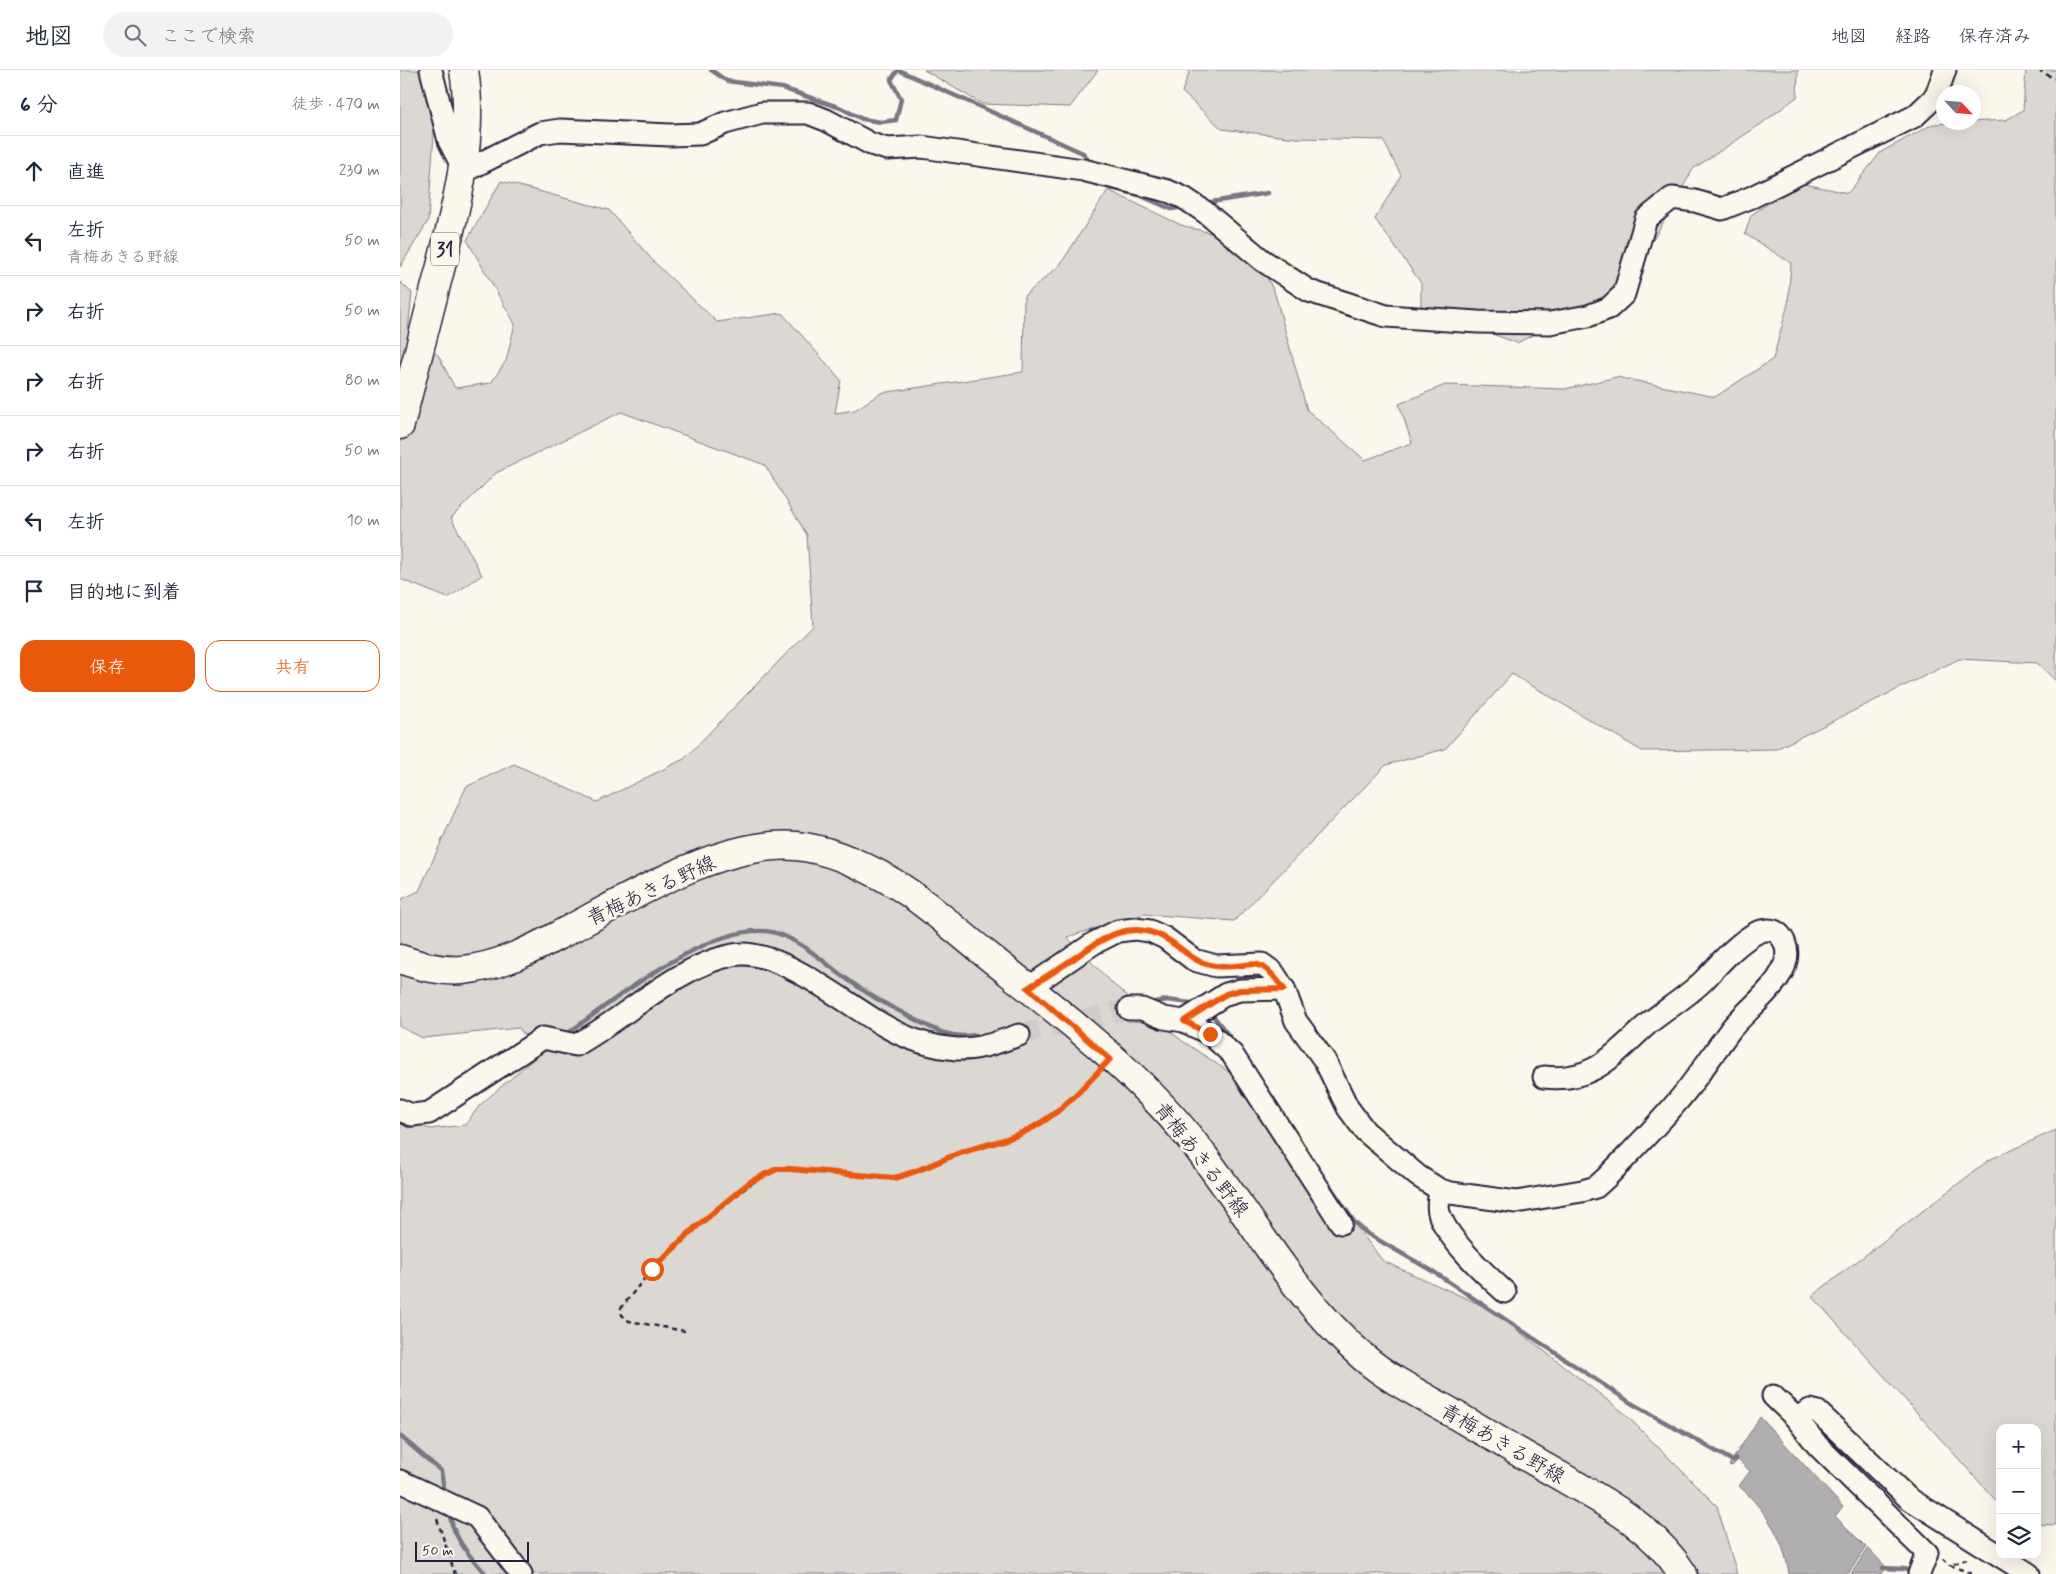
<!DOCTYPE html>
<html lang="ja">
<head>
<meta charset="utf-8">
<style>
  body { margin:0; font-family:Mynerve,"Klee One",sans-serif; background:#f2f2f3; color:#1f2937 }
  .controls { position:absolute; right:15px; bottom:15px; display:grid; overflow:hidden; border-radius:10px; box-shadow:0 5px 20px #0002 }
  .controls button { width:45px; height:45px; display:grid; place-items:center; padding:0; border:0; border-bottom:1px solid #e0e1e3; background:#fff; color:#1f2937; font:25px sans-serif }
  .compass { position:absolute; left:1536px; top:15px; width:45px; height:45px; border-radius:50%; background:#fff; box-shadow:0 5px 20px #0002; rotate:116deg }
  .scale { position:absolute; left:15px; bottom:12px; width:114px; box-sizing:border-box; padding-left:5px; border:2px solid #22223b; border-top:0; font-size:14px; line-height:18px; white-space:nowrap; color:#22223b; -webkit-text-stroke:4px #fbf7ec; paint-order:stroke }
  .stop { position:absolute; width:15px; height:15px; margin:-11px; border:4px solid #ea580c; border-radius:50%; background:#fff }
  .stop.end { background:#ea580c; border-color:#fff; box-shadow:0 1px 5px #0008 }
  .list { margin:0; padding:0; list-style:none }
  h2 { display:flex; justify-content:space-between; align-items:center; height:65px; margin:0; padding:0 20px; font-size:21px }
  h2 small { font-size:16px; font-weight:400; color:#747a83 }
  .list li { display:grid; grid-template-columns:32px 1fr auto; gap:15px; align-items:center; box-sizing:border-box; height:70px; padding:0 20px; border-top:1px solid #e0e1e3 }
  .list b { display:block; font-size:19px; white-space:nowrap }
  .list p { margin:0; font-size:16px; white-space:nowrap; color:#747a83 }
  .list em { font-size:16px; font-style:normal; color:#747a83 }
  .actions { display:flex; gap:10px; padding:15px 20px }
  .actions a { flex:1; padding:11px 0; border:1px solid #ea580c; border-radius:15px; text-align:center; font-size:18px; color:#ea580c }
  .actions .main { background:#ea580c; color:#fff }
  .icon { flex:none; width:28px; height:28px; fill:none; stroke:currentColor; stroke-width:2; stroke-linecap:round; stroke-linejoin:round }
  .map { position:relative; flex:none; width:1656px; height:1504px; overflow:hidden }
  header { display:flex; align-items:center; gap:30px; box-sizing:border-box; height:70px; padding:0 25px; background:#fff; border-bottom:1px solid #e0e1e3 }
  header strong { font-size:24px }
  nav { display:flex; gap:28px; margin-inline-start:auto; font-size:18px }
  .search { width:350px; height:45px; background:#f2f2f3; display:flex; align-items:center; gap:12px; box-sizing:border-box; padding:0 18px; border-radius:28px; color:#747a83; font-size:19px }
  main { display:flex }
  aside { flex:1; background:#fff }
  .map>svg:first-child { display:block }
</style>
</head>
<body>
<header>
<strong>地図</strong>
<div class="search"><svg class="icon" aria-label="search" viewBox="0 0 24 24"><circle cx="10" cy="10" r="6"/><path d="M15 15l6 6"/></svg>ここで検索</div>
<nav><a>地図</a><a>経路</a><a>保存済み</a></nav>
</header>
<main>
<aside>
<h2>6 分<small>徒歩 · 470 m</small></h2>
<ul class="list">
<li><svg class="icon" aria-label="ahead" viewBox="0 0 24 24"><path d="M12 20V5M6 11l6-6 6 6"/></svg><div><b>直進</b></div><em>230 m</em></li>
<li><svg class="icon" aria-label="left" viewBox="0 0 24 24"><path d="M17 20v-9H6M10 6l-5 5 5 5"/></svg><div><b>左折</b><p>青梅あきる野線</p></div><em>50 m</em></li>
<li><svg class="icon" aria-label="right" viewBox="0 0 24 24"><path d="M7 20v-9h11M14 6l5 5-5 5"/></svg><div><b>右折</b></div><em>50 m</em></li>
<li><svg class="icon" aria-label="right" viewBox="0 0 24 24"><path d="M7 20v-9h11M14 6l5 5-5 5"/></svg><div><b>右折</b></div><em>80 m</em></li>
<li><svg class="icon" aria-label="right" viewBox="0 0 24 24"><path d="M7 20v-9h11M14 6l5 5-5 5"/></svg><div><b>右折</b></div><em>50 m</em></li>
<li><svg class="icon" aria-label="left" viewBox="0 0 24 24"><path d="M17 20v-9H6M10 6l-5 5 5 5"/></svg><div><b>左折</b></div><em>10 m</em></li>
<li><svg class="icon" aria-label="arrive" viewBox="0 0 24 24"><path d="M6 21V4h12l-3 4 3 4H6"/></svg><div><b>目的地に到着</b></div></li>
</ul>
<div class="actions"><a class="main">保存</a><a>共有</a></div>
</aside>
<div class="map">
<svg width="1656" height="1504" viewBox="0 0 1656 1504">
  <rect width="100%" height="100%" fill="#fbf7ec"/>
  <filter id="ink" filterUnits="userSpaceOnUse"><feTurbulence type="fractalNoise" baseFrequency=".02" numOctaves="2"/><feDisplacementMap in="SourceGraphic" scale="10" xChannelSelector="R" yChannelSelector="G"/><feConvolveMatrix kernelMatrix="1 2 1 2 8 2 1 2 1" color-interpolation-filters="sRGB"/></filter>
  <g filter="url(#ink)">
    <g fill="#dbd8d3" stroke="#7e7d87">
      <polygon points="0,0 34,0 38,4 28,151 0,197"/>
      <polygon points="524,0 698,0 670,37 582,34"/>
      <polygon points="790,0 1398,0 1397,27 1361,54 1293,99 1255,167 1204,228 1117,273 1021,238 1021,213 975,149 1001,105 983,70 896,68 822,59 782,22"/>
      <polygon points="1626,0 1656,0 1656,611 1637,593 1559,589 1376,679 1242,681 1112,604 1045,679 986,695 834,851 744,844 667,867 714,915 781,970 847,1014 983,1191 1090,1239 1223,1342 1317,1436 1337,1504 0,1504 0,1047 30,1059 65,1055 80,1035 138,985 119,958 23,968 0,957 0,830 19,821 66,717 114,694 197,732 284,689 413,556 407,465 365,395 221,342 96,403 51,448 82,505 48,528 0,509 0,212 12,223 8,261 38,285 55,318 91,313 106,291 115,254 67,170 101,111 209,140 254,192 317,252 382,243 441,310 435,343 455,340 481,323 623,302 624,226 660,195 708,120 781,155 851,174 875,224 907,340 965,390 1012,373 999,334 1045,315 1165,319 1217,307 1315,327 1373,289 1388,234 1391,193 1345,164 1351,145 1399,113 1448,123 1481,82 1533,54 1606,50 1623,40"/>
      <polygon points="1656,1060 1656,1455 1637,1454 1637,1358 1600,1358 1600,1435 1412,1226 1589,1090"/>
    </g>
    <g fill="#b1aeb0" stroke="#787681">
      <path d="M1360 1347 1443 1437 1435 1446 1466 1477 1448 1504H1389C1384 1468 1365 1440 1339 1416L1350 1401 1338 1390 1332 1396 1329 1395Z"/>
      <polygon points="1468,1478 1486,1497 1482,1504 1451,1504"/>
    </g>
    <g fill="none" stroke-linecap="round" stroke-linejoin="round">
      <g stroke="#787681" stroke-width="4.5">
        <polyline points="311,0 327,11 382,18 441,38 462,49 481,52 496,50 501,29 491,10 498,0 683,83 691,94"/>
        <polyline points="698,110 700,115 739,125 771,139 785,137"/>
        <polyline points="805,133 868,123"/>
        <polyline points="749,933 767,930 798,934"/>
        <polyline points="814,947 836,975"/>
        <path d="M164 966C212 932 325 838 384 866 407 876 424 892 444 907 463 921 484 934 505 944 530 957 547 970 576 965"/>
        <polyline points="0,1051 8,1056 17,1055"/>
        <polyline points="928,1113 955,1153 968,1164 1034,1202 1231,1333 1333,1391 1336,1389"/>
        <polyline points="0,1366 41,1401 45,1425"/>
        <path d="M49 1442C53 1467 69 1486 86 1504"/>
        <polyline points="1483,1498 1504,1499 1510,1501"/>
      </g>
      <polyline stroke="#d0ccc9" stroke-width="21" stroke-dasharray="21 11" stroke-linecap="butt" points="619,965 729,939"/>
      <g stroke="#22223b" stroke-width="25">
        <g id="minor">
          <polyline points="31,0 49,71 63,98 71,98 140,63 160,60 270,65 300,64 325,53 362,43 408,43 426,50 471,74 487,79 522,77 683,100 768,121 784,128 805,142 862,190 909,221 986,246 1078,252 1150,253 1188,246 1209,238 1224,224 1246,149 1272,128 1295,131 1322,139 1352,127 1515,46 1536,26 1545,0"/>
          <path d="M628 918 694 873 718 861 735 859 750 861 765 868 794 890 816 896 862 894 873 902 884 919 896 951 925 991 948 1038 965 1061 1018 1106 1040 1120 1051 1123 1116 1132 1182 1121 1196 1117 1207 1107C1231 1082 1255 1058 1277 1032 1297 1009 1313 983 1331 959 1348 937 1397 905 1385 874 1384 870 1380 864 1376 862 1371 859 1363 860 1358 862 1338 872 1319 894 1304 910 1288 926 1268 938 1250 952 1215 982 1196 1013 1144 1007"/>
          <polyline points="729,939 742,939 764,948 784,951 810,964 832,984 941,1153"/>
          <polyline points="784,951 826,924 840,920 884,919"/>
          <path d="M0 1040 12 1045 29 1043 143 968 176 975C225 948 278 895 333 885 377 876 447 935 485 956 507 969 532 977 557 979 578 980 599 972 619 965"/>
          <path d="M1040 1120C1039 1127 1037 1136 1039 1143 1047 1169 1085 1204 1105 1222"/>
          <polyline points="1373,1326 1396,1348 1418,1376 1527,1483 1519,1504"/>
          <polyline points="1396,1348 1410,1340 1418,1342 1508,1428 1629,1504"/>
          <polyline points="0,1411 77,1447 121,1504"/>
        </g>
      </g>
      <g stroke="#22223b" stroke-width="31">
        <g id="major">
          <path d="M0 355C12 307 25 259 37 211 55 143 75 71 64 0"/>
          <path d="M0 889C20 896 41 902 62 900 97 897 129 881 159 865 226 830 319 770 396 776 429 779 463 795 492 812 526 832 556 861 587 885 657 941 732 997 789 1067 847 1139 891 1224 962 1286 986 1307 1015 1322 1042 1337 1084 1362 1125 1386 1167 1410 1211 1435 1255 1460 1283 1504"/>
        </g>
      </g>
      <g stroke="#22223b" stroke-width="2.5" stroke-dasharray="5 4" stroke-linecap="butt">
        <polyline points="1638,0 1656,9"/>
        <path d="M285 1261 229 1251 222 1245 221 1238 252 1199 296 1157 363 1104 377 1099H390L495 1108C516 1103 534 1093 555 1085 577 1076 603 1073 624 1062 654 1048 675 1026 698 1002"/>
        <polyline points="37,1449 55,1504"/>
        <polyline points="1543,1489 1550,1495 1572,1504"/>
        <polyline points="1554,1494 1569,1488"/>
      </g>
      <use href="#minor" stroke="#fbf7ec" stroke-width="21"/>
      <use href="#major" stroke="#fbf7ec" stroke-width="28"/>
    </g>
  </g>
  <g fill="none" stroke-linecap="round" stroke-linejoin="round" filter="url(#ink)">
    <path stroke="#ea580c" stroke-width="6" d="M252 1199 296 1157 350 1112 377 1099H390L494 1108C516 1103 534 1093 555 1085 577 1076 602 1073 624 1062 659 1046 684 1017 710 989L628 918C644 908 660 898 676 887 704 867 729 850 763 867 782 877 792 893 815 896 853 900 856 880 884 919L840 920 826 924 784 951 810 964"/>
  </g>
  <g text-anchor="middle" stroke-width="5" stroke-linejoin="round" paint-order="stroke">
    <rect fill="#fbf7ec" stroke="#636270" stroke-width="1" x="31" y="162.5" width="28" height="33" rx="4"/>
    <g font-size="19" font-weight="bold" fill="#22223b">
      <text x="45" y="186">31</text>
    </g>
    <g font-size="20" fill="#22223b" stroke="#fbf7ec">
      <text transform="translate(251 820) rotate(-25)" y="7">青梅あきる野線</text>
      <text transform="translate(802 1089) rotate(52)" y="7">青梅あきる野線</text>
      <text transform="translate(1103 1373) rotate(30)" y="7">青梅あきる野線</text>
    </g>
  </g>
</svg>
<div class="controls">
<button>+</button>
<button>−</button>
<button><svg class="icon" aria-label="layers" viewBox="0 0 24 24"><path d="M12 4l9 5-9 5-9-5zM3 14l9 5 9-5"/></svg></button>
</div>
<svg class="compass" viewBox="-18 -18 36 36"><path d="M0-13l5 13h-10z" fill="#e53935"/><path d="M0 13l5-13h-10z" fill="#747a83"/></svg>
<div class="scale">50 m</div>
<div class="stop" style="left:252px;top:1199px"></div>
<div class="stop end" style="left:810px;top:964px"></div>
</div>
</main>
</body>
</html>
